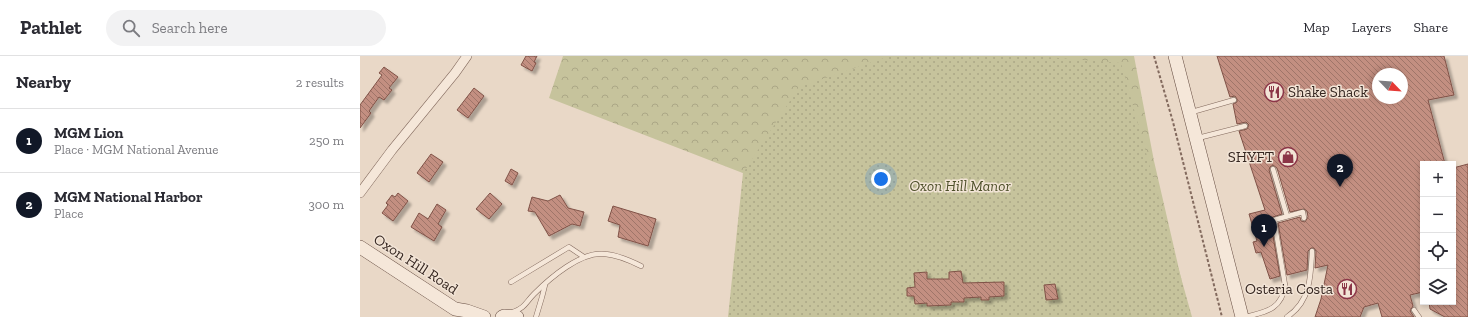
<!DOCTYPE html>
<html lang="en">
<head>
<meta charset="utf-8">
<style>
  body { margin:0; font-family:"Zilla Slab",serif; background:#f2f2f3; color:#2b2b33 }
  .controls { position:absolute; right:12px; bottom:12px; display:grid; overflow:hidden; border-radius:0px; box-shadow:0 2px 6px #0003 }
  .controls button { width:36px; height:36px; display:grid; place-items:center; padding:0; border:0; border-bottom:1px solid #e1e1e2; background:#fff; color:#2b2b33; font:20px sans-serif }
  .compass { position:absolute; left:1012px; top:12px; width:36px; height:36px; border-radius:50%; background:#fff; box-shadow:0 2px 6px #0003; rotate:115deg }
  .you { position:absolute; left:521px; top:123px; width:14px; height:14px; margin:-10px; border:3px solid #fff; border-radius:50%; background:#1a73e8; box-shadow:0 0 0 6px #1a73e833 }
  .badge { display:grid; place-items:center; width:26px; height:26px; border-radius:50%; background:#111827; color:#fff; font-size:13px; font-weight:700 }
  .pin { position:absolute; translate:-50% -33px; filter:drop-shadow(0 1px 2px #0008) }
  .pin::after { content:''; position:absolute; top:21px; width:14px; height:12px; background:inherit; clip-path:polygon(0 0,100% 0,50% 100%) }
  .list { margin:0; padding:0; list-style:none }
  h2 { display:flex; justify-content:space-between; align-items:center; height:52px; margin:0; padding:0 16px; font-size:17px }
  h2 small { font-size:13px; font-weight:400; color:#7c7c81 }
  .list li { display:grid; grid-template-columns:26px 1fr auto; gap:12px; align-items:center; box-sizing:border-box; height:64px; padding:0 16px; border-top:1px solid #e1e1e2 }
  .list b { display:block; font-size:15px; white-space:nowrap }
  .list p { margin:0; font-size:13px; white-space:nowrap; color:#7c7c81 }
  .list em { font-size:13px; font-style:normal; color:#7c7c81 }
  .icon { flex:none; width:22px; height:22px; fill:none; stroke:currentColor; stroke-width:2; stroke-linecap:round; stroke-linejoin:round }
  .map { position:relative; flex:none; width:1108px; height:261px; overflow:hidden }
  header { display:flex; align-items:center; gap:24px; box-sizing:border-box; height:56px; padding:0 20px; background:#fff; border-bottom:1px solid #e1e1e2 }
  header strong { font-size:19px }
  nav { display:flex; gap:22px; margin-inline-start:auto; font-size:14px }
  .search { width:280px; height:36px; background:#f2f2f3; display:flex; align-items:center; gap:10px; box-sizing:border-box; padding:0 14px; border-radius:22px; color:#7c7c81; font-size:15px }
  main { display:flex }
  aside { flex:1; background:#fff }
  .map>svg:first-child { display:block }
</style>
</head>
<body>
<header>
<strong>Pathlet</strong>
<div class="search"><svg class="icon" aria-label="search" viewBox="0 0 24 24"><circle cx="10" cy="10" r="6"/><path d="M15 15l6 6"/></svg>Search here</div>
<nav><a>Map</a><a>Layers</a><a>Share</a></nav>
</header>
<main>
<aside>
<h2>Nearby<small>2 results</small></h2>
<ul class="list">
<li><span class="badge">1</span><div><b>MGM Lion</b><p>Place · MGM National Avenue</p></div><em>250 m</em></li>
<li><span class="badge">2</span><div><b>MGM National Harbor</b><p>Place</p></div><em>300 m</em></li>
</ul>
</aside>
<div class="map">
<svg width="1108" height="261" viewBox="0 0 1108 261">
  <defs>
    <pattern id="forest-crowns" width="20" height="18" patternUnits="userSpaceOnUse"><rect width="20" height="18" fill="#c6c39c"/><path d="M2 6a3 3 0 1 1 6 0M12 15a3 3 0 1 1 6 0" fill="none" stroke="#aba786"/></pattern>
    <pattern id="park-dots" width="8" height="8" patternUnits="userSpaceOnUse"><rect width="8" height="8" fill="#c6c39c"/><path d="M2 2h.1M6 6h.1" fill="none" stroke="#aba786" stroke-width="1.8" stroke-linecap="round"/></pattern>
    <pattern id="building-back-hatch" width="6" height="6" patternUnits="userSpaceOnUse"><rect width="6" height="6" fill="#c38f81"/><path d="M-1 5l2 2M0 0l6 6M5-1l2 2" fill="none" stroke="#9f7569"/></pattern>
    <filter id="shadow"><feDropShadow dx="3.5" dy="3.5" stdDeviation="1" flood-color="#0004"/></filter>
  </defs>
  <rect width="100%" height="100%" fill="#e9d8c7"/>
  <polygon fill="url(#forest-crowns)" points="203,0 774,0 794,105 830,261 406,126 189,42"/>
  <polygon fill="url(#park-dots)" points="530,0 674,0 761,7 832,261 368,261 383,117 439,31"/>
  <g fill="url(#building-back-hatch)" stroke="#805247" fill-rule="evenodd" filter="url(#shadow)">
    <polygon points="166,0 177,0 174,6 176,7 172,15 161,9"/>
    <path d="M857 0H1084L1094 39 1068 44 1085 108H1063V236L1050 239 1053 250 1050 255 1054 261H1022L1018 247 1004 251 1000 261H955L961 243 968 209 955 212 956 195 954 192H951L948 195 947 214 927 219 918 167 940 161 941 165 945 166 948 161 947 155 944 153 930 156 917 112 913 109 910 111 909 114 922 158 913 161 910 163 920 220 910 223 901 196 896 197 893 186 897 185 889 158 905 154 879 75 887 73 889 69 886 66 877 68 873 48 877 46V43L875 40 870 41ZM1018 18H1042V42H1018Z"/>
    <polygon points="24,11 38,21 29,32 32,34 24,44 19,41 9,55 11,57 0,72 0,49 22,19 19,17"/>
    <polygon points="114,32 124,40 108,62 97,54"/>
    <polygon points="71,98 83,106 69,126 57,117"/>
    <polygon points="1108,108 1108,261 1085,261 1070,253 1069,246 1093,246 1093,112"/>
    <polygon points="151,113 158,117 152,129 145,125"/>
    <polygon points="38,137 48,145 33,165 22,157 28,149 26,147 32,139 35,141"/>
    <polygon points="130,137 142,148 129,163 116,153"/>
    <polygon points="200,139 208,152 224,156 220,170 212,168 189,180 175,156 168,155 172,141 188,145"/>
    <polygon points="77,148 86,154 78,168 82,171 74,185 51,171 59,157 68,163"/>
    <polygon points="253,150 296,163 288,190 258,181 260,169 248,165"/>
    <polygon points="601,215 603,227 644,226 644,240 629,241 629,244 621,244 621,241 604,242 604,246 591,246 591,249 567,250 567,247 555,248 554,240 547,240 547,232 555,231 554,217 567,216 567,223 589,223 589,216"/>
    <polygon points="695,228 698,243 686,244 684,229"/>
  </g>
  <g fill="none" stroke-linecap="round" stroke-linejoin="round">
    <g stroke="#836a5e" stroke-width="5.5">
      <g id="service">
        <polyline points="832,56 874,44"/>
        <polyline points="838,82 885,70"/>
        <polyline points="913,113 927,160"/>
        <polyline points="151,226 209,191 224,201"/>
        <polyline points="1054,254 1059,261"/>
        <path d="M153 256C165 252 166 246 174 238 190 222 221 195 245 198 258 199 269 204 281 210"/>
        <polyline points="176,261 182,241 185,229"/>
        <path d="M885 261C905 256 922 254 925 229L914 164 943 156 944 162"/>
        <path d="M927 261C950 246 951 221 952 195"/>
      </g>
    </g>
    <g stroke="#836a5e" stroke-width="10">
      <polyline id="minor" points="0,137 32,94 95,17 107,0"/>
    </g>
    <g stroke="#654c41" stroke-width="14">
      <g id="secondary">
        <polyline points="815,0 882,261"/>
        <polyline points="0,191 95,253 107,255 124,261"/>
        <polyline points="142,261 144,260 157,261"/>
      </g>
    </g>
    <polyline stroke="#836a5e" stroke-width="2" stroke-dasharray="3 2" stroke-linecap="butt" points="794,0 813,66 862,261"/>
    <use href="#service" stroke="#f5e7d9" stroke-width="4.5"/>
    <use href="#minor" stroke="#f5e7d9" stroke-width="9"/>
    <use href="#secondary" stroke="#f5e7d9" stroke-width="13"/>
  </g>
  <defs>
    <g id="restaurant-ring" transform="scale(1)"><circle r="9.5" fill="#f2e4d6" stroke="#8b3547" stroke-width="1.5"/><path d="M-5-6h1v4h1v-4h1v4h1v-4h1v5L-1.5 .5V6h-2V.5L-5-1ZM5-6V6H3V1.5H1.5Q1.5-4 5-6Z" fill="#8b3547"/></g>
    <g id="shop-ring" transform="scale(1)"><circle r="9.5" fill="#f2e4d6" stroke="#8b3547" stroke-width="1.5"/><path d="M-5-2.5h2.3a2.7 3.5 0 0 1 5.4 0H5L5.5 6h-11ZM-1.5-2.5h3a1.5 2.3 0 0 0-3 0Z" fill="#8b3547"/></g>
  </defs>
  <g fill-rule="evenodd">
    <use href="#restaurant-ring" x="914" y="36"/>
    <use href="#shop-ring" x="928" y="101"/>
    <use href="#restaurant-ring" x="987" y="233"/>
  </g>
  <g text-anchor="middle" stroke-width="3" stroke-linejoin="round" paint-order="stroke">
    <g font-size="15" fill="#352620" stroke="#f2e4d6" text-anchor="end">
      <text x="928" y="41" text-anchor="start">Shake Shack</text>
      <text x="914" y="106">SHYFT</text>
      <text x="973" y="238">Osteria Costa</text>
    </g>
    <g font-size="15" font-style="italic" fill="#4d4f29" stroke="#f2e4d6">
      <text x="600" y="135">Oxon Hill Manor</text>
    </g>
    <g font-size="15" fill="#352620" stroke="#f2e4d6">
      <text transform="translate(56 208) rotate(33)" y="5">Oxon Hill Road</text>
    </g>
  </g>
</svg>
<div class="controls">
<button>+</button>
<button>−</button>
<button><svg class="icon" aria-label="locate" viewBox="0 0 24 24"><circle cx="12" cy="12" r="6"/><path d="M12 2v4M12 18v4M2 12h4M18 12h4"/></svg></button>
<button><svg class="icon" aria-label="layers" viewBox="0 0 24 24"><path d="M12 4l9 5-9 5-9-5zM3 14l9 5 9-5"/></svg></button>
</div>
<svg class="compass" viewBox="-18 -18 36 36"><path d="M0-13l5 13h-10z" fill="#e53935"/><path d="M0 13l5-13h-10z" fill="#7c7c81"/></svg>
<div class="you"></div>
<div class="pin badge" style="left:904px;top:191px">1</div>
<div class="pin badge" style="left:980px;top:131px">2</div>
</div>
</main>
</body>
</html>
